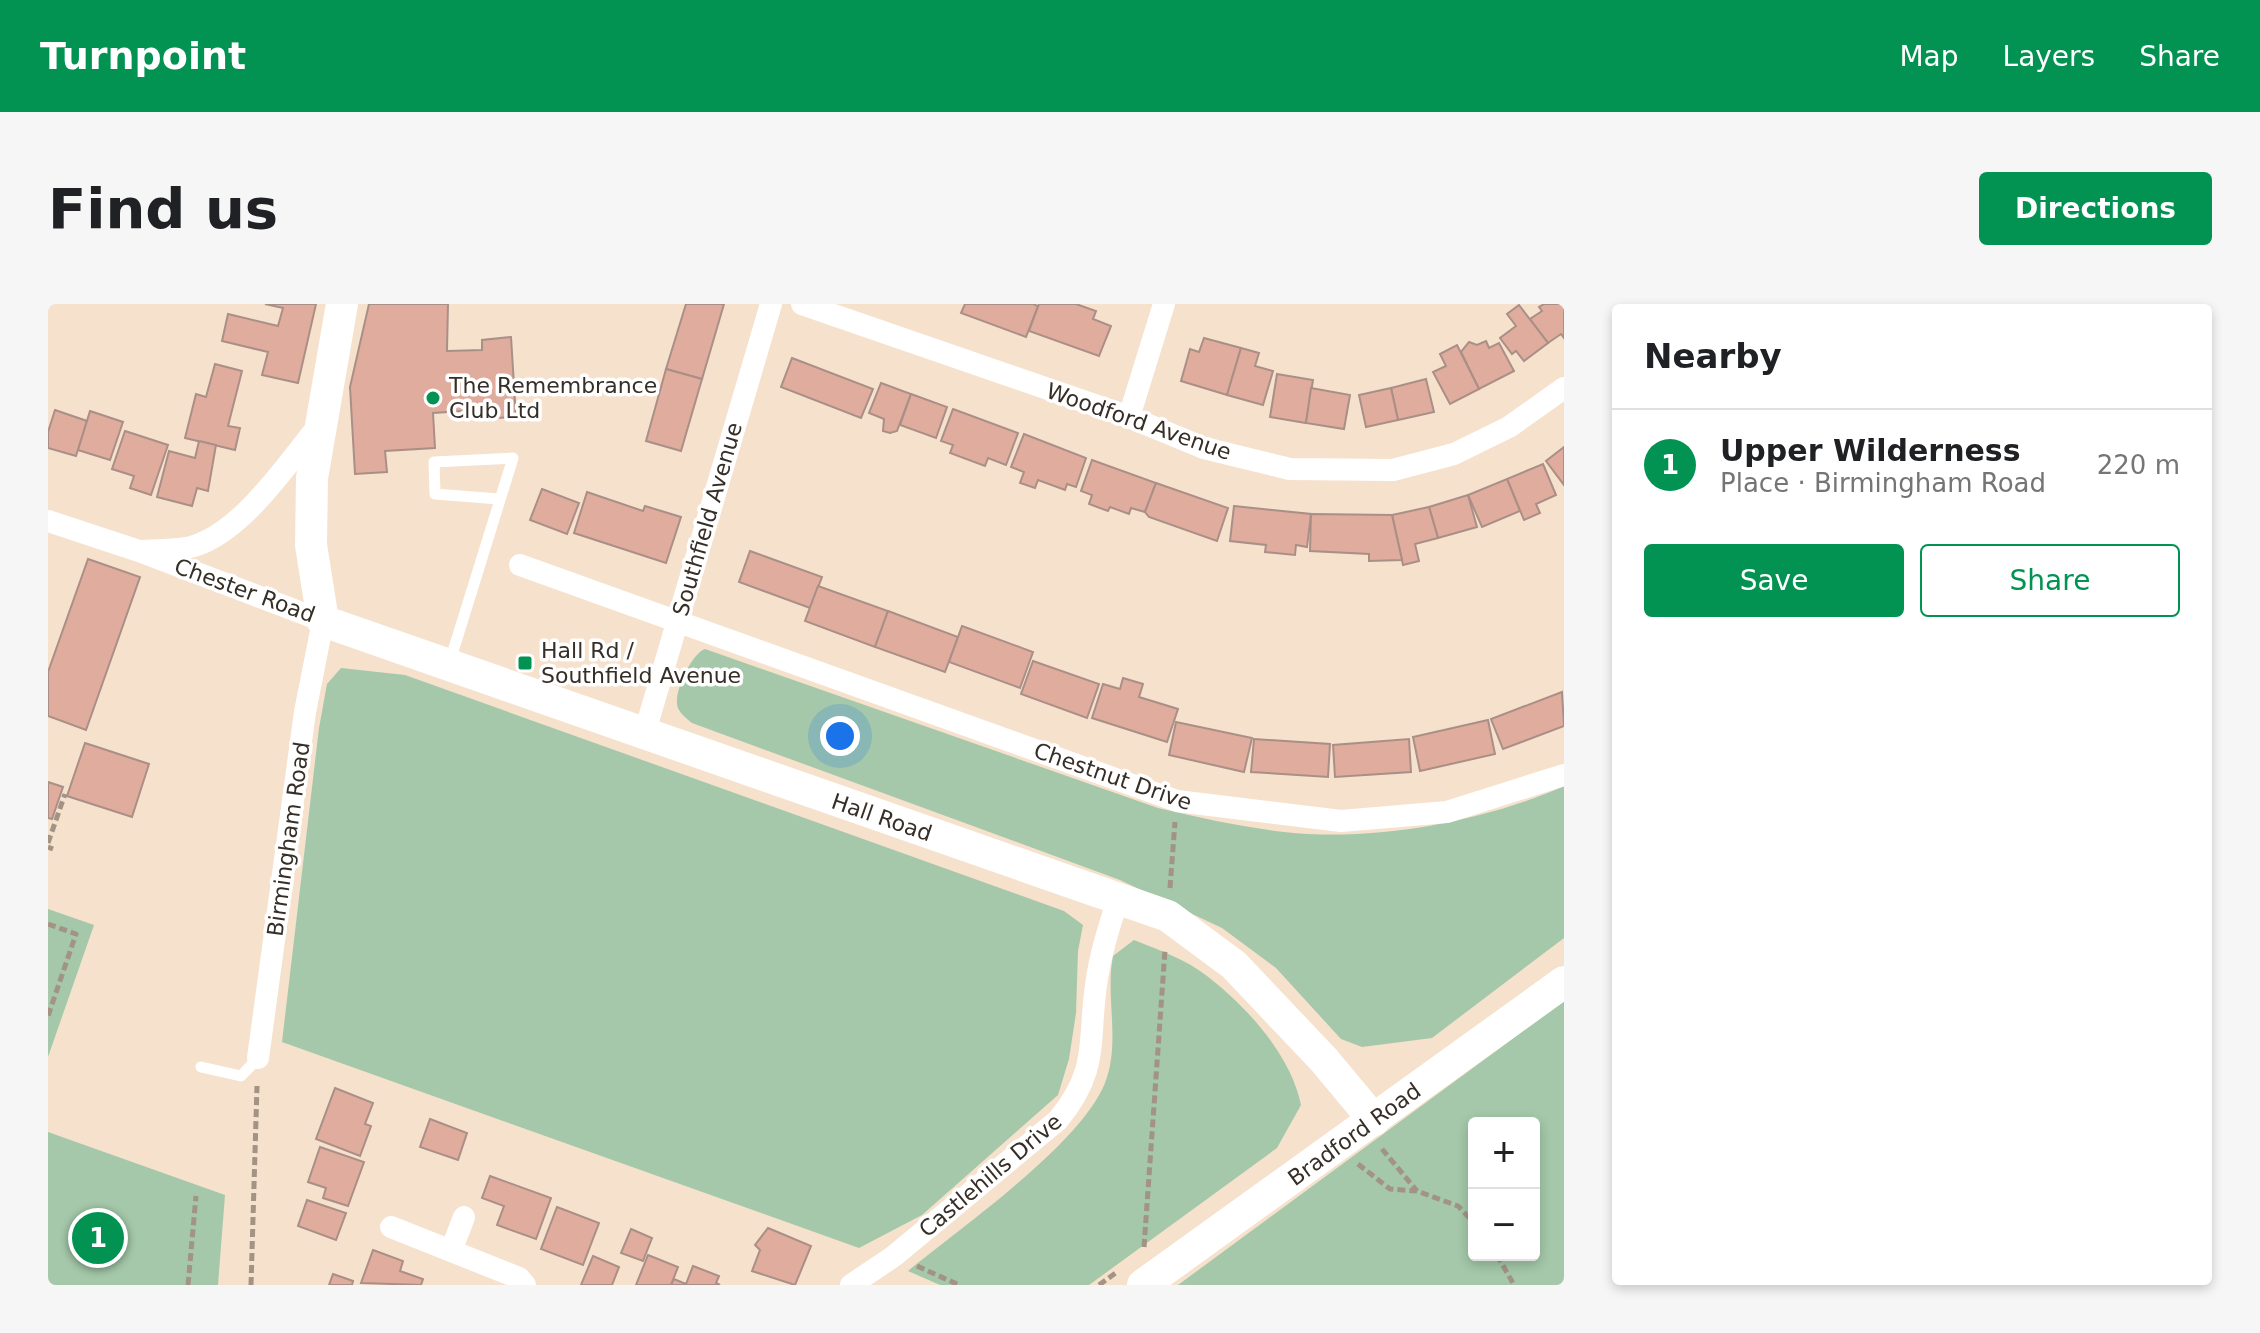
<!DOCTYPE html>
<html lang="en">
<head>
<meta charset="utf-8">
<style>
  body { margin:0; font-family:"DejaVu Sans",sans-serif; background:#f6f6f6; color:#202124 }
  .controls { position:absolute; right:24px; bottom:24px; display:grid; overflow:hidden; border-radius:8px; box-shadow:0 4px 12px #0003 }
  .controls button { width:72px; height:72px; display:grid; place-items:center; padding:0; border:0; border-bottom:2px solid #e0e0e0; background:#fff; color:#202124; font:40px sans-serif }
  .you { position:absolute; left:792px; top:432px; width:28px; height:28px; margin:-20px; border:6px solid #fff; border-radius:50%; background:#1a73e8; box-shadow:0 0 0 12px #1a73e833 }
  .badge { display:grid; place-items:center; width:52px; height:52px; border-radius:50%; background:#029353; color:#fff; font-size:26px; font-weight:700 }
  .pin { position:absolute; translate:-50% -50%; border:4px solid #fff; box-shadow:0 2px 8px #0006 }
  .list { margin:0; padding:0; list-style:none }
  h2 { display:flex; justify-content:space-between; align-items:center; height:104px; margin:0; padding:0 32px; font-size:34px }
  h2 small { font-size:26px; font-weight:400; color:#757577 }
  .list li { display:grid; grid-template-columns:52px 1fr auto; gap:24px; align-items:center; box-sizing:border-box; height:112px; padding:0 32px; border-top:2px solid #e0e0e0 }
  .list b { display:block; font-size:30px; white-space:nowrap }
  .list p { margin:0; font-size:26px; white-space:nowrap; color:#757577 }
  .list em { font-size:26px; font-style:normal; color:#757577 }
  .actions { display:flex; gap:16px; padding:24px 32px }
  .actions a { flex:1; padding:18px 0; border:2px solid #029353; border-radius:8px; text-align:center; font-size:28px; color:#029353 }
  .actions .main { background:#029353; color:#fff }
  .map { position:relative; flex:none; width:1516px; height:981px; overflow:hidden; border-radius:8px }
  header { display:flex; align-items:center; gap:48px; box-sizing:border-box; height:112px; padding:0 40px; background:#029353; color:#fff }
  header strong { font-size:38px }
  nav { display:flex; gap:44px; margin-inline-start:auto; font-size:28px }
  .intro { display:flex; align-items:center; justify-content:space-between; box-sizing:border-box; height:192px; padding:0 48px }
  h1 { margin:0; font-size:56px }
  .button { padding:20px 36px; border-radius:8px; background:#029353; color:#fff; font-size:28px; font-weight:700 }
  main { display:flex; gap:48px; padding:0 48px }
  aside { flex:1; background:#fff; border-radius:8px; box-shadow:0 4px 12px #0003 }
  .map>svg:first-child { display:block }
</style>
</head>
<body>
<header>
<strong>Turnpoint</strong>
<nav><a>Map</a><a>Layers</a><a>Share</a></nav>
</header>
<div class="intro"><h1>Find us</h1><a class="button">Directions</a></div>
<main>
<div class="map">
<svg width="1516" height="981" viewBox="0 0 1516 981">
  <rect width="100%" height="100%" fill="#f6e1cd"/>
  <g fill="#a4c8a9" fill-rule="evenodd">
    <path d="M657 345 1110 504C1152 514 1194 523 1236 528 1325 538 1435 518 1516 482V634L1384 734 1314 743 1293 735 1228 664 1174 624 1072 576 644 419C639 415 632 409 630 404 624 390 644 349 657 345Z"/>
    <polygon points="293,364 357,371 1016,607 1035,621 1030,647 1028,709 1021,755 1010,791 874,911 811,944 234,738 271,424 279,380"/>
    <polygon points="0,605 46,621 0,753"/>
    <path d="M1086 636C1111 646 1137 655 1159 672 1199 703 1243 751 1253 801L1229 844 1041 981H892L860 967C913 923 1032 841 1057 779 1073 738 1057 693 1065 652Z"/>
    <path d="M1516 697V981H1130ZM1426 819H1486V951H1426Z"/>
    <polygon points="0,828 177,891 170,981 0,981"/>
  </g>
  <g fill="#e0ac9d" stroke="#aa8f87" stroke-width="2">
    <polygon points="217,0 268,0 250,79 214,71 220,48 174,37 180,10 230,22 235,4"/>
    <polygon points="321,0 400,0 399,47 434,46 434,36 463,33 468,113 448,114 447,105 385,109 387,144 337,147 339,168 307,170 302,83"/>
    <polygon points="638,0 676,0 654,75 618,65"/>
    <polygon points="917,0 985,0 990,2 978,33 913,9"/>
    <polygon points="991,0 1028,0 1048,7 1045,15 1063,22 1051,52 981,27"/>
    <polygon points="1496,0 1516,0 1516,34 1513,30 1500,39 1482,15 1494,7 1491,3"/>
    <polygon points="1471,1 1500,39 1476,57 1468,47 1464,50 1452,34 1468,22 1459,10"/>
    <polygon points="1156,34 1193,44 1179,91 1133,77 1142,45 1151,48"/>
    <polygon points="1438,37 1441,44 1451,39 1466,67 1431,85 1413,48 1421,38 1429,41"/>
    <polygon points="1409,41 1431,85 1402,100 1385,68 1398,62 1392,50"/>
    <polygon points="1193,44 1211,49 1207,62 1225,67 1215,101 1179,91"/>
    <polygon points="744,54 825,85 813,114 733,83"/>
    <polygon points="167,60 194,67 180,122 192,124 187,146 137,134 148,90 158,93"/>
    <polygon points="618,65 654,75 633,147 598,137"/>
    <polygon points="1229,70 1265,76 1258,119 1222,113"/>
    <polygon points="1378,75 1386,108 1350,116 1343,84"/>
    <polygon points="833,79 863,90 849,127 842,129 835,127 836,115 821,109"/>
    <polygon points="1263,84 1302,91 1296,125 1258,119"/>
    <polygon points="1343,84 1350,116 1318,123 1311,91"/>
    <polygon points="863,90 899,103 888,134 852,121"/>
    <polygon points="905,105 970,129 958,161 940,154 937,162 902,149 905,141 893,137"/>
    <polygon points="7,106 39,117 28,152 0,144 0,128"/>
    <polygon points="42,107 75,118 62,156 30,146"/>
    <polygon points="77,127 120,141 103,191 82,184 86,172 64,165"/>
    <polygon points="976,130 1038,154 1028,183 1019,180 1017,186 990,176 987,184 972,179 976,168 963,163"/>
    <polygon points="151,137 168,141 160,187 149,184 144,202 109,193 121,147 147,154"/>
    <polygon points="1516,143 1516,181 1498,157"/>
    <polygon points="1044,156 1108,179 1097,208 1083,204 1081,210 1062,203 1060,207 1041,200 1044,191 1033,187"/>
    <polygon points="1495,160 1508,191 1488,200 1492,209 1476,216 1459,175"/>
    <polygon points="1459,175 1472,207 1434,223 1420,191"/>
    <polygon points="1108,179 1180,204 1169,237 1101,213 1097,208"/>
    <polygon points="494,185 531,199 519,230 482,216"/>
    <polygon points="539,188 595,207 597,202 633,213 618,259 526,229"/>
    <polygon points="1420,191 1429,223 1390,234 1381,203"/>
    <polygon points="1186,202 1263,210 1259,243 1248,241 1247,251 1217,248 1218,241 1182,237"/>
    <polygon points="1381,203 1390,234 1367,240 1371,257 1355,261 1344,211"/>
    <polygon points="1263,210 1344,211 1354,256 1321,257 1321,250 1262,247"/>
    <polygon points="702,247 774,273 762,304 691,278"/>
    <polygon points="40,255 92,273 38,426 0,412 0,368"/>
    <polygon points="770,282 840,307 827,343 757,317"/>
    <polygon points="840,307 910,333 897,368 827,343"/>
    <polygon points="914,322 985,348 972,384 901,358"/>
    <polygon points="985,357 1051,380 1039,414 973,390"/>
    <polygon points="1075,374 1095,380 1091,393 1130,405 1119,438 1044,414 1055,380 1072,385"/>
    <polygon points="1514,388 1516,422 1455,445 1443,415"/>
    <polygon points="1440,416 1447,450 1372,467 1365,433"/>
    <polygon points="1128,418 1204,434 1196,468 1121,451"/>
    <polygon points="1206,435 1282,440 1280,473 1203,468"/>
    <polygon points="1361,435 1363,468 1287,473 1285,441"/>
    <polygon points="37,439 101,460 84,513 19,492"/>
    <polygon points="0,478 15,483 4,515 0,514"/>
    <polygon points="287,784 325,799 317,820 323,822 312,852 268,835"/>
    <polygon points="382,815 419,829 410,856 372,843"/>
    <polygon points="272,843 316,858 300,902 275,894 278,884 260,878"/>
    <polygon points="442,872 503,894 488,935 449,921 456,902 434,894"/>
    <polygon points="259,896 298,909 288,936 250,922"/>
    <polygon points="509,903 551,919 535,961 493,945"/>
    <polygon points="720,924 763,942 747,981 704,967 712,946 707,941"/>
    <polygon points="583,925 604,934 595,957 573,949"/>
    <polygon points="325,946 355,957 352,967 375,975 373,981 313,979"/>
    <polygon points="600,951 630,963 623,981 588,981"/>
    <polygon points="545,952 571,963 564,981 533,981"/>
    <polygon points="645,962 671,972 668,979 672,981 623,981 626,975 638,980"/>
    <polygon points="285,970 305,977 304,981 281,981"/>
  </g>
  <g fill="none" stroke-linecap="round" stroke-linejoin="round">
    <g stroke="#a29385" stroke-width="5" stroke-dasharray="8 4" stroke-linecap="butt">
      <polyline points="0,539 17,490"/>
      <polyline points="0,543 5,545"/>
      <polyline points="1122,584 1127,518"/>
      <polyline points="0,620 28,630 0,712"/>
      <polyline points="1334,845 1369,887"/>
      <polyline points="1310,860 1342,885 1369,887 1410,902 1426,919"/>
      <polyline points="1096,943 1117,646"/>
      <polyline points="1449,951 1466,981"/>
      <polyline points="869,962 911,981"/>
      <polyline points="140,981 148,892"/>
      <polyline points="203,981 209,782"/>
      <polyline points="1051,981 1069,968"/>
    </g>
    <g stroke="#fff" stroke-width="11">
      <polyline points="402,357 465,154 386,158 387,190 451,195"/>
      <polyline points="153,763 193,772 210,754"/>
    </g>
    <g stroke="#fff" stroke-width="22">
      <polyline points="754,0 1081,113 1156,144 1242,165 1345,166 1406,150 1461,123 1516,84"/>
      <polyline points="1081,113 1116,0"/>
      <polyline points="0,217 91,247 275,317 257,408 210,754"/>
      <path d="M96 247C112 245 132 247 146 242 195 227 240 159 271 121"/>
      <polyline points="472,261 1129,497 1293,517 1399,508 1516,471"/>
      <polyline points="596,431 723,0"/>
      <polyline points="343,923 471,974 477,981"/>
      <polyline points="403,947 416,913"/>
      <path d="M803 981 846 952 1010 816C1051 767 1040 738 1048 681 1052 651 1061 623 1070 595"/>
    </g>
    <g stroke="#fff" stroke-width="32">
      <polyline points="294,0 264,174 263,241 275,317 1120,612 1186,661 1276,756 1326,816"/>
      <polyline points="1095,981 1516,678"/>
    </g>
  </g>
  <g fill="#029353" stroke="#fff" stroke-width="3">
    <circle cx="385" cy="94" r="8"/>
    <rect x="469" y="351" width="16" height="16" rx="4"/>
  </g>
  <g text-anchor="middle" stroke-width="7" stroke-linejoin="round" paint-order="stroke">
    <g font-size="22" fill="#362f27" stroke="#fff" text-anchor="start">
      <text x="401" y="89">The Remembrance<tspan x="401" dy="25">Club Ltd</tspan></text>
      <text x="493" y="354">Hall Rd /<tspan x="493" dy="25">Southfield Avenue</tspan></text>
    </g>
    <g font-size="22" fill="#362f27" stroke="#fff">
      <text transform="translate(1091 117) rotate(19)" y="8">Woodford Avenue</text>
      <text transform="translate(659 215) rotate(-74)" y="8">Southfield Avenue</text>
      <text transform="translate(197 286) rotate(20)" y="8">Chester Road</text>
      <text transform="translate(1065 472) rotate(19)" y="8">Chestnut Drive</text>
      <text transform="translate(834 513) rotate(19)" y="8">Hall Road</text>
      <text transform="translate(240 535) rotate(-82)" y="8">Birmingham Road</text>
      <text transform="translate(1306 830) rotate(-36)" y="8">Bradford Road</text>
      <text transform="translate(942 871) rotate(-40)" y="8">Castlehills Drive</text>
    </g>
  </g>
</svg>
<div class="controls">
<button>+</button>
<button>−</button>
</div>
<div class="you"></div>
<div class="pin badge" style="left:50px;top:934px">1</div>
</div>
<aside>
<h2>Nearby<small></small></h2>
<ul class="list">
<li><span class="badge">1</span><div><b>Upper Wilderness</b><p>Place · Birmingham Road</p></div><em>220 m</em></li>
</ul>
<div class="actions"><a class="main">Save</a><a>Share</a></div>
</aside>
</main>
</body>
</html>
